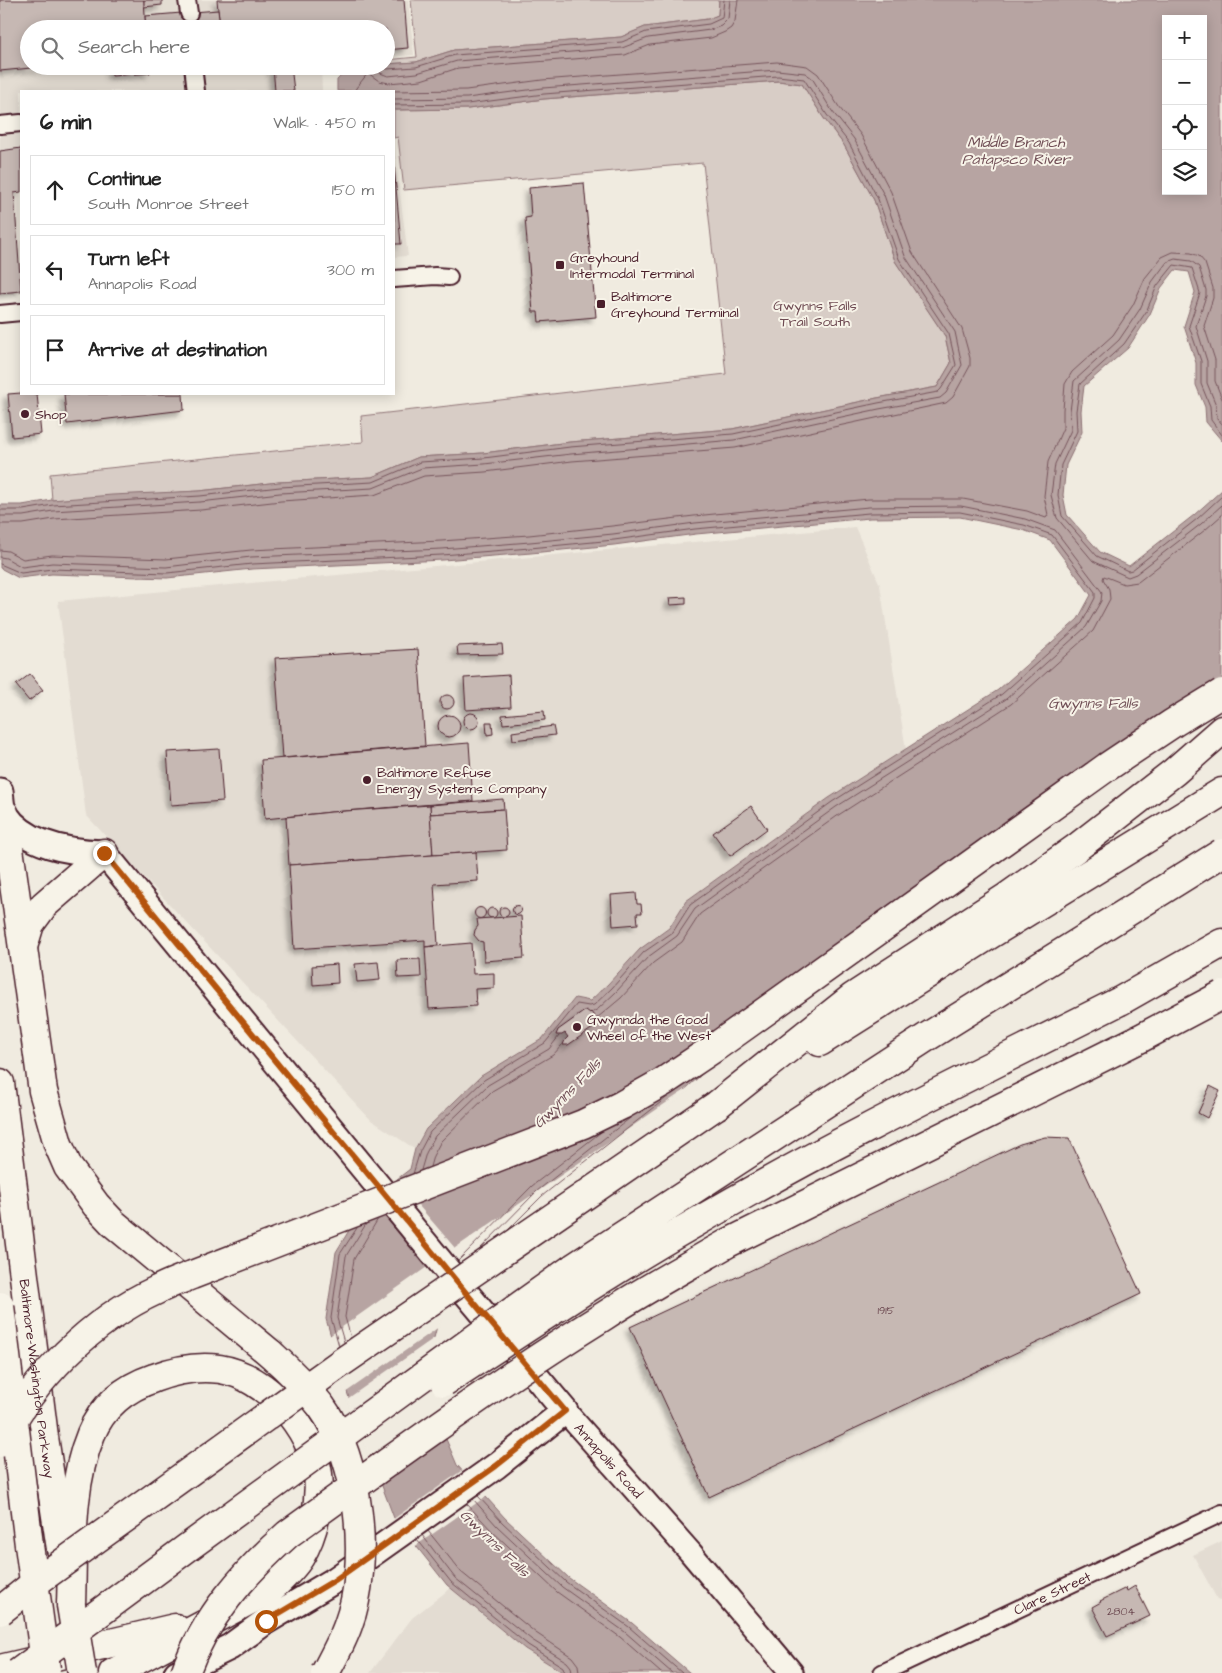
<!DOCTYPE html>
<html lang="en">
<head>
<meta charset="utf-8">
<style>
  body { margin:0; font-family:"Architects Daughter",sans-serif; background:#f2f2f2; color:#222 }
  .controls { position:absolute; right:15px; top:15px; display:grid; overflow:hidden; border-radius:0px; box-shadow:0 2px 12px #0003 }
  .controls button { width:45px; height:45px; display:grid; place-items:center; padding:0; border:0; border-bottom:1px solid #e0e0e0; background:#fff; color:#222; font:25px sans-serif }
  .stop { position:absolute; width:15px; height:15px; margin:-11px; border:4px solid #b45309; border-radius:50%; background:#fff }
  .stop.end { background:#b45309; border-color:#fff; box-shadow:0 1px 5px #0008 }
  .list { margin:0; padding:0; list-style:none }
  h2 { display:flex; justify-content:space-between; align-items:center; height:65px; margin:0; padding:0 20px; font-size:21px }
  h2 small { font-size:16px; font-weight:400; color:#767676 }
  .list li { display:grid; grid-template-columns:32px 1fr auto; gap:15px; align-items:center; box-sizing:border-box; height:70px; margin:0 10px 10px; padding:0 10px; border:1px solid #e0e0e0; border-radius:0px }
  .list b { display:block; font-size:19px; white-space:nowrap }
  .list p { margin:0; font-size:16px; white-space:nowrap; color:#767676 }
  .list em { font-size:16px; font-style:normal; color:#767676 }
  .icon { flex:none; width:28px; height:28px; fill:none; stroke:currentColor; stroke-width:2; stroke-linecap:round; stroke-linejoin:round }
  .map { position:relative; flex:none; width:1222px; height:1673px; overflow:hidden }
  .search { position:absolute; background:#fff; box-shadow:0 2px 12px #0003; left:20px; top:20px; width:375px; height:55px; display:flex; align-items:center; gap:12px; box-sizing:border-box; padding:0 18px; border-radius:28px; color:#767676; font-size:19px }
  .panel { position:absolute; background:#fff; box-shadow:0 2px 12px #0003; left:20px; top:90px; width:375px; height:305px; border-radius:0px }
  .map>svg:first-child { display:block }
</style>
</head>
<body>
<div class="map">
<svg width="1222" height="1673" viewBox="0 0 1222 1673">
  <defs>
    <filter id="shadow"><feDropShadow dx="-4.5" dy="4.5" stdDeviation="2.5" flood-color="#0004"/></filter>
  </defs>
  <rect width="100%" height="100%" fill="#f0ebe0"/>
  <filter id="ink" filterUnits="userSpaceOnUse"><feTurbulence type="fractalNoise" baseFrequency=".02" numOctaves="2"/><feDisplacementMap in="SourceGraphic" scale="10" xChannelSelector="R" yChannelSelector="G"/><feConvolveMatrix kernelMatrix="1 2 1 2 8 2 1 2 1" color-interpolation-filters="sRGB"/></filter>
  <g filter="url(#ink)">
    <g fill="#e3dcd2">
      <polygon points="0,0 408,0 414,55 386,58 386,29 29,29 29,66 321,66 322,91 21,91 21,294 0,296"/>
      <polygon points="394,147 408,256 394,257"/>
      <polygon points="855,527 880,585 906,750 829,798 686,901 669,928 640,949 608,984 590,1001 575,998 542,1039 481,1076 426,1129 415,1149 371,1120 86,815 58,601"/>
      <polygon points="1222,1541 1222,1601 1217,1599 1193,1555"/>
      <polygon points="451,1588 525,1649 564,1673 370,1673 412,1618"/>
    </g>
    <g fill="#d8cdc6" stroke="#917678">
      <polygon points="411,0 719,0 718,15 708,19 645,27 621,37 454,50 416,62 386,64 386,60 417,57"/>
      <polygon points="778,81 802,84 823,117 844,145 874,200 895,261 945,336 951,363 937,387 877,398 732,429 570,442 483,453 419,457 372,477 279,482 199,491 52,500 50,474 363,442 361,416 726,374 703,163 404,190 398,137 394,138 394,110 468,109 544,99"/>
    </g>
    <path fill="#b7a4a2" stroke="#8b6f72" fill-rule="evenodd" d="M719 0H1222V228L1221 232 1222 233V441L1206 422 1205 407 1196 385V363L1184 326 1195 292 1189 272 1175 270 1161 288 1150 314 1128 348 1084 386 1081 411 1082 432 1066 465 1063 495 1067 515 1100 552 1129 566 1194 515 1222 490V705L762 1020 680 1094 545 1200 443 1302 434 1338 440 1425 457 1465 505 1518 569 1578 632 1623 690 1673H564L525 1649 447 1585 394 1518 348 1395 326 1319 336 1252 365 1204 410 1169 415 1149 426 1129 481 1076 542 1039 575 998 590 1001 608 984 640 949 669 928 686 901 829 798 998 690 1078 619 1091 595 1050 540 1023 530 960 517 870 518 696 534 614 545 531 553 443 560 252 569 167 578 52 574 19 578 0 568V505H22L52 500 112 495 199 491 279 482 372 477 419 457 483 453 570 442 732 429 877 398 937 387 951 363 945 336 895 261 874 200 844 145 823 117 802 84 778 81 544 99 468 109 394 110V91H337V80L349 68 386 66V64L416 62 454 50 621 37 645 27 708 19 718 15ZM1166 19H1203V191H1166Z"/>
    <g fill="#f0ebe0">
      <polygon points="1222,679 1222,700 719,1053 413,1199 455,1248 698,1081 682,1096 546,1202 445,1304 439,1327 345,1393 328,1337 427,1267 381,1211 364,1202 395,1178 400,1183 575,1116 657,1072 1163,714"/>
      <polygon points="437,1336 442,1408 369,1456 347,1399"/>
      <polygon points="464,1469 488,1495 414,1547 392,1520"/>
    </g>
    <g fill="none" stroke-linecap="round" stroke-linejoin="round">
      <g stroke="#76545b" stroke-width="1">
        <polyline points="375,66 380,73 388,76 417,73 457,61 622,48 648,38 710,30 721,26 728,19 730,0"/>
        <polyline points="382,66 387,69 416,67 455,55 622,42 646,32 709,24 722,18 724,0"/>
        <polyline points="355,91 356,88 368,73 379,81 389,83 421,80 458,68 625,55 650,45 711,38 725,32 731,28 735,21 738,0"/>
        <polyline points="1222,424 1217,418 1216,405 1207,383 1207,361 1196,326 1206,296 1206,290 1199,267 1191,261 1175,259 1167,262 1152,282 1140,309 1119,340 1074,381 1070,411 1071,430 1055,464 1051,495 1057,518 1093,561 1128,577 1136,574 1201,524 1222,505"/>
        <polyline points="1222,435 1211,420 1210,406 1201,384 1201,361 1189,326 1200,293 1192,268 1174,265 1157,286 1146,312 1124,344 1080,384 1076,411 1077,431 1061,465 1058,495 1062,516 1097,556 1128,571 1132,570 1197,519 1222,496"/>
        <polyline points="0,510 23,510 53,505 200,496 280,487 373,482 420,462 484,458 570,447 733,434 878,403 938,392 941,389 956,365 949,334 899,259 878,199 849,143 827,115 804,79 778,76 544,94 467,104 394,105"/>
        <polyline points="0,516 23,516 53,511 200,502 280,493 373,488 422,468 484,464 571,454 734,440 879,409 940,398 946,393 962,365 955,332 905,256 884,195 854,139 832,111 812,78 805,73 777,70 543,88 467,98 394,99"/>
        <polyline points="0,524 23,524 54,519 201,510 281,501 374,495 424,476 485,472 572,461 735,448 946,403 953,397 970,366 970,358 962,329 912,252 891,192 861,135 839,107 818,74 807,66 777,62 542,80 466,90 392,91"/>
        <polyline points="0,550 8,551 23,559 52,555 166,559 251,550 441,541 529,535 612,526 694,516 869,499 963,499 1027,511 1046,518 1048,515 1044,496 1048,462 1063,428 1063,410 1065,384 1072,372 1113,335 1133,305 1145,278 1162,257 1173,252 1191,253 1199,256 1205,263 1213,288 1213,298 1204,326 1215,360 1215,381 1222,399"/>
        <polyline points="0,557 6,558 22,567 52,563 166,567 251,557 442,549 530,542 613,534 695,523 869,507 961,506 1025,519 1055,530 1102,592 1101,601 1086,627 1006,699 836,807 695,909 677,936 648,957 616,992 598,1009 593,1012"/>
        <polyline points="0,564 21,573 52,569 167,573 252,564 442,555 530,548 614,540 695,529 869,513 960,512 1024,525 1052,535 1095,592 1095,598 1082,623 1002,694 832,802 690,905 673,932 644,952 612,988 594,1005 589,1006 577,1004 545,1043 484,1080 430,1132 420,1151 413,1174"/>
        <polyline points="597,1018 621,998 653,963 682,942 700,914 840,814 1011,704 1093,631 1110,599 1109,589 1103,579 1104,576 1124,584 1138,582 1205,530 1222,515"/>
        <polyline points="430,1167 433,1156 441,1141 492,1091 553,1055 562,1045"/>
        <polyline points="421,1170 426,1153 435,1136 488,1085 549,1049 559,1036"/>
        <polyline points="507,1231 542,1196 670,1095"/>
        <polyline points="479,1250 537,1191 634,1115"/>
        <polyline points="458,1261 532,1186 601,1132"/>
        <polyline points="351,1338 345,1317 354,1259 378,1219"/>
        <polyline points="344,1342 337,1318 346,1256 366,1224"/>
        <polyline points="339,1346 331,1318 340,1254 357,1228"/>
        <polyline points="478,1496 502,1522 566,1582 629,1627 682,1673"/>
        <polyline points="473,1499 497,1526 562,1587 625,1632 672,1673"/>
        <polyline points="467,1504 492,1531 557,1592 620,1637 661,1673"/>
        <polyline points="428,1531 461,1572 536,1633 572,1657 578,1665 579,1673"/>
        <polyline points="422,1535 455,1578 532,1640 567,1662 571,1667 572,1673"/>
        <polyline points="417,1539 451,1582 528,1645 563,1667 565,1673"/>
      </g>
    </g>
    <g fill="#c6b8b3" stroke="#4a1f2b" filter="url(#shadow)">
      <polygon points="0,0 144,0 146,29 29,29 29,66 52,66 0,71"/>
      <polygon points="144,0 162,0 162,5 144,7"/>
      <polygon points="217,0 404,0 408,48 386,50 386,29 220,29"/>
      <polygon points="218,10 220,26 182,29 146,29 145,16"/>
      <polygon points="111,66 150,66 150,73 112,76"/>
      <polygon points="273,66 291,66 294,91 275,91"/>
      <polygon points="21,148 21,192 14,193 21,291 0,293 0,151"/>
      <polygon points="394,165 401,244 394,244"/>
      <polygon points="584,183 596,317 539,322 538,312 533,312 525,218 531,217 529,188"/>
      <polygon points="21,393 37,394 41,434 12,437 8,394"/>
      <polygon points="64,394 183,394 184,410 67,424"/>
      <polygon points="686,597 686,604 670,605 669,598"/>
      <polygon points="502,644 503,654 458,655 457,646"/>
      <polygon points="418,649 425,746 282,758 275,658"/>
      <polygon points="30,674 43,690 29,701 16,685"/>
      <polygon points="509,675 511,707 466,710 464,678"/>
      <circle cx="447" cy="702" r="7"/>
      <polygon points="544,711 545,720 503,724 502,715"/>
      <circle cx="471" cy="721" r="8"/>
      <circle cx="449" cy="726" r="11"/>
      <polygon points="486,722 492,722 493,734 487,735"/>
      <polygon points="553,726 555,735 513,740 512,732"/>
      <polygon points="469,743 473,801 331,812 265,819 261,760"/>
      <polygon points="219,749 223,801 171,805 167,752"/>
      <polygon points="503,799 504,809 430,814 430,805"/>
      <polygon points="430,805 433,855 289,865 286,817 331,812"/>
      <polygon points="751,806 767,829 730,856 713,833"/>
      <polygon points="504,809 507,850 433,855 430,814"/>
      <polygon points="476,852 478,881 434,884 438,945 425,947 425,940 294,949 289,865"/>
      <polygon points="636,893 637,904 641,904 642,913 637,913 638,924 613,926 611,895"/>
      <circle cx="517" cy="910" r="4.5"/>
      <circle cx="504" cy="912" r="5"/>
      <circle cx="480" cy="913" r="5.5"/>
      <circle cx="492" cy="913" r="5"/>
      <polygon points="521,916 524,958 484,961 483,942 479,941 474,935 475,930 478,926 477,919"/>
      <polygon points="471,943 473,974 494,973 494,988 475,989 476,1006 429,1009 425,947"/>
      <polygon points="420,959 421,977 398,978 397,960"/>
      <polygon points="378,962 380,980 357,982 355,964"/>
      <polygon points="337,964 338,983 313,985 312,966"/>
      <polygon points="586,1010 590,1013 591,1012 596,1019 595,1019 597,1025 568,1045 563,1045 565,1040 568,1037 565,1033 562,1035 556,1035 558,1030"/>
      <polygon points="1210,1086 1220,1091 1207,1118 1198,1113"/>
      <polygon points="1045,1137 1069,1138 1141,1294 709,1497 630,1327 1020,1144"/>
      <polygon points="1135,1586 1150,1616 1107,1636 1092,1607 1101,1602 1100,1601 1126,1588 1127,1591"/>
    </g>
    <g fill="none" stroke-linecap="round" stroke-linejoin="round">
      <g stroke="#4a1f2b" stroke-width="20">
        <g id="minor">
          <polyline points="187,0 189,13"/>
          <polyline points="190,28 190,29"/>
          <polyline points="193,66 196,91"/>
          <polyline points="0,125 21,123"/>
          <polyline points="394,279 435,276 449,277"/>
          <polyline points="0,314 21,312"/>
          <path id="s1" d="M882 1673 1222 1513"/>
        </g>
      </g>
      <g stroke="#4a1f2b" stroke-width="26">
        <g id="secondary">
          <path id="s2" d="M565 1411 690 1552 792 1673"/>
        </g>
      </g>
      <g stroke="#4a1f2b" stroke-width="29">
        <path id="primary" d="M0 791C1 798 1 809 5 814 26 846 70 852 104 853L466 1293 565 1411 496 1466 335 1580 266 1621 230 1647 177 1673"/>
      </g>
      <g stroke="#4a1f2b" stroke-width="31">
        <g id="motorway">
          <polyline points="4,813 43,1091 58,1144 68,1167 96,1205 113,1223 271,1354"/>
          <polyline points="23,947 30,924 44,905 104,853"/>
          <polyline points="1120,1001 1222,943"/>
          <polyline points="820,1042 991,934 1222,792"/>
          <path id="s3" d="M0 1083 44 1437 61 1549"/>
          <polyline points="717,1105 853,997 1007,897 1075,849 1174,772 1222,730"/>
          <path d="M71 1605C73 1548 69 1487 91 1434 103 1405 125 1388 154 1378 175 1370 198 1366 220 1369 266 1376 312 1428 318 1474 321 1501 314 1534 300 1557 292 1570 280 1580 269 1590L113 1673"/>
          <polyline points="0,1669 175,1628"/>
        </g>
      </g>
      <use href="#minor" stroke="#f7f3e8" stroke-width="16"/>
      <use href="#secondary" stroke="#f7f3e8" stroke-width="22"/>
      <use href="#primary" stroke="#f7f3e8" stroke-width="25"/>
      <use href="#motorway" stroke="#f7f3e8" stroke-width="28"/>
      <g stroke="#4a1f2b" stroke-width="31" stroke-linecap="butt">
        <g id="motorway-bridge">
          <polyline points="0,1306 29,1545 46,1669"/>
          <path d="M271 1354C289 1370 306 1387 321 1406 360 1459 371 1564 348 1625 342 1642 333 1658 325 1673"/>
          <path d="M444 1382C527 1328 609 1272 695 1223 833 1142 977 1073 1120 1001"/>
          <path d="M0 1443C33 1379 91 1320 157 1290 168 1284 180 1280 192 1275L583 1124 622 1105 663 1082 714 1048 1107 767 1173 723 1222 693"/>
          <polyline points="71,1605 82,1673"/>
          <polyline points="0,1611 39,1580 342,1362 717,1105"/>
          <polyline points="18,1673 187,1548 521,1305 576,1266 927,1037 1222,853"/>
          <path d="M185 1673C205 1617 244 1573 288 1534 392 1459 496 1383 604 1316 644 1290 686 1267 728 1243L1141 1038 1222 995"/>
        </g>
      </g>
      <use href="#motorway-bridge" stroke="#f7f3e8" stroke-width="28"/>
    </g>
  </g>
  <g fill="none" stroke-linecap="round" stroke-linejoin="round" filter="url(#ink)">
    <polyline stroke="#b45309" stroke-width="6" points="104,853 466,1293 565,1411 496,1466 335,1580 266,1621"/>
  </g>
  <g fill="#4a1f2b" stroke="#f7f3e8" stroke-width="2">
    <rect x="555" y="260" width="10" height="10" rx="2.5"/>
    <rect x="596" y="299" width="10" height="10" rx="2.5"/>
    <circle cx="25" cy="414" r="5"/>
    <circle cx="367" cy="780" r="5"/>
    <circle cx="577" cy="1027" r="5"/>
  </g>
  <g text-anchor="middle" stroke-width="4" stroke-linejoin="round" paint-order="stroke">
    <g font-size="11" fill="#69454d">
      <text x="886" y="1314">1915</text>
      <text x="1121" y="1615">2804</text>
    </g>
    <g font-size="14" fill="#4a1f2b" stroke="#f7f3e8" text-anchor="start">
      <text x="570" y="262">Greyhound<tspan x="570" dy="16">Intermodal Terminal</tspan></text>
      <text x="611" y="301">Baltimore<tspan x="611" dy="16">Greyhound Terminal</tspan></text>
      <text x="35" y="419">Shop</text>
      <text x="377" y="777">Baltimore Refuse<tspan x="377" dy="16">Energy Systems Company</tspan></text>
      <text x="587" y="1024">Gwynnda the Good<tspan x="587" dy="16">Wheel of the West</tspan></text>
    </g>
    <g font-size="14" fill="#6e4a52" stroke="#f7f3e8">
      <text x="815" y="310">Gwynns Falls<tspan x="815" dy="16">Trail South</tspan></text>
    </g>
    <g font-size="14" fill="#4a1f2b" stroke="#f7f3e8">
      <text dy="5" stroke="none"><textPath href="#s3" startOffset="298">Baltimore-Washington Parkway</textPath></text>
      <text dy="5" stroke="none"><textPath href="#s2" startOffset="66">Annapolis Road</textPath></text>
      <text dy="5" stroke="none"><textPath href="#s1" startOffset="188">Clare Street</textPath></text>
    </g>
    <g font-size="15" font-style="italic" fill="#704e55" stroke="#f7f3e8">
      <text x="1016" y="147">Middle Branch<tspan x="1016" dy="17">Patapsco River</tspan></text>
      <text x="1093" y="708">Gwynns Falls</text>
      <text transform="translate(567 1093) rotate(-46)" y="5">Gwynns Falls</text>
      <text transform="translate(495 1543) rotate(44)" y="5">Gwynns Falls</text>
    </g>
  </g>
</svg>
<div class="controls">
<button>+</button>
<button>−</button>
<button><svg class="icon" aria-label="locate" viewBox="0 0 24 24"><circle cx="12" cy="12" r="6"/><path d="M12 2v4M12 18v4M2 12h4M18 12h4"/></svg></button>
<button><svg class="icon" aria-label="layers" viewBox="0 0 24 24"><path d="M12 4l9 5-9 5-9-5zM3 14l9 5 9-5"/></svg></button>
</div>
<div class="stop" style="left:266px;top:1621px"></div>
<div class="stop end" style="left:104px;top:853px"></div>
<div class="search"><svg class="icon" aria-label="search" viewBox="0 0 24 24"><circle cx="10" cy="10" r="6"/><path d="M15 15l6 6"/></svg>Search here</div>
<section class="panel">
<h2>6 min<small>Walk · 450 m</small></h2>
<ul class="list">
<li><svg class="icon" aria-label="ahead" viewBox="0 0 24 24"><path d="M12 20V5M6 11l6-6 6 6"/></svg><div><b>Continue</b><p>South Monroe Street</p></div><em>150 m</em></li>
<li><svg class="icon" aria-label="left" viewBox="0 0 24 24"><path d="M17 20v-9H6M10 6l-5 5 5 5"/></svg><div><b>Turn left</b><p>Annapolis Road</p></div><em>300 m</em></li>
<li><svg class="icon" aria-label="arrive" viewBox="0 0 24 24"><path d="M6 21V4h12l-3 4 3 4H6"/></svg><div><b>Arrive at destination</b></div></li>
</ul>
</section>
</div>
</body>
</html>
